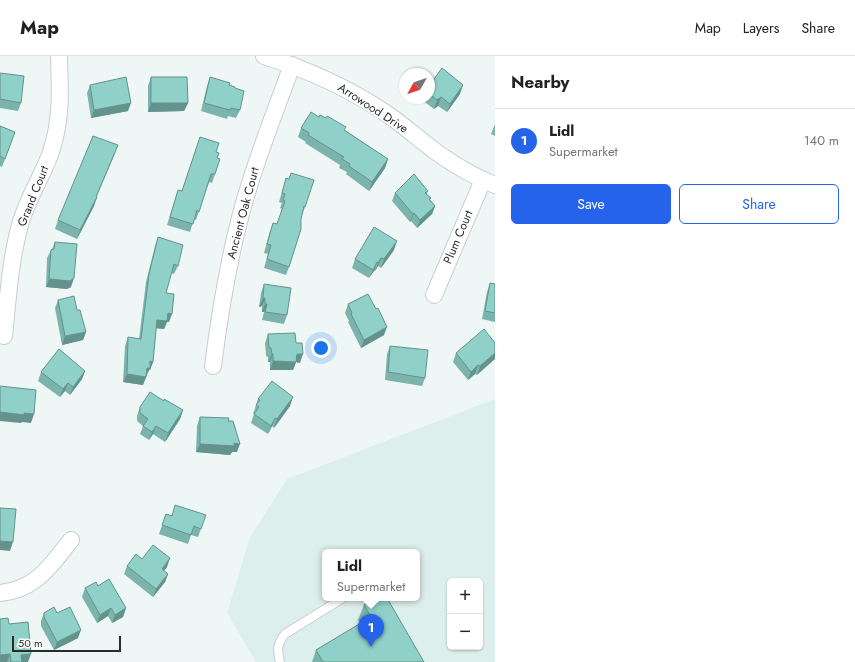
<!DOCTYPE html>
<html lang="en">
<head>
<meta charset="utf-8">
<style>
  body { margin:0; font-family:Jost,sans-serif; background:#f2f2f2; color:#202124 }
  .controls { position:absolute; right:12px; bottom:12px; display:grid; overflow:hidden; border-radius:6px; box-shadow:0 1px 3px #0004 }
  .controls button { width:36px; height:36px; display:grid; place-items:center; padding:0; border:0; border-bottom:1px solid #e0e0e0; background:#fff; color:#202124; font:20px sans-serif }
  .compass { position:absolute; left:399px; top:12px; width:36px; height:36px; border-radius:50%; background:#fff; box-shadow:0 1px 3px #0004; rotate:230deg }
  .scale { position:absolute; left:12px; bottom:10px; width:109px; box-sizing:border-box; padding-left:4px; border:2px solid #282b2a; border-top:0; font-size:11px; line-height:14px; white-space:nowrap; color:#282b2a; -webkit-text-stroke:3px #fff; paint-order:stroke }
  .you { position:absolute; left:321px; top:292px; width:14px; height:14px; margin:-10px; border:3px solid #fff; border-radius:50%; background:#1a73e8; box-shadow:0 0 0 6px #1a73e833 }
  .badge { display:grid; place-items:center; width:26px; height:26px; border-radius:50%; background:#2563eb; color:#fff; font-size:13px; font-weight:700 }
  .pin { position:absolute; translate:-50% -33px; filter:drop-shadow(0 1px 2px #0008) }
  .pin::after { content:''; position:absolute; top:21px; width:14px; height:12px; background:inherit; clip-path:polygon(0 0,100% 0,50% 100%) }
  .popup { position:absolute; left:322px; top:493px; width:98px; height:52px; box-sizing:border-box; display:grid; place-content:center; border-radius:6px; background:#fff; filter:drop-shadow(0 1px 3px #0005); font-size:13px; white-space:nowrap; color:#757577 }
  .popup b { font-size:15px; color:#202124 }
  .popup::after { content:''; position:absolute; left:50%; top:100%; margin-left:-8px; border:8px solid transparent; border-top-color:#fff }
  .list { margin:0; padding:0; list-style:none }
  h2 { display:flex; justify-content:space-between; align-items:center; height:52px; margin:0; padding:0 16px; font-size:17px }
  h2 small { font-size:13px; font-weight:400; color:#757577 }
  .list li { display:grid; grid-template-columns:26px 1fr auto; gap:12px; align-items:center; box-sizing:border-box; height:64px; padding:0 16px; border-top:1px solid #e0e0e0 }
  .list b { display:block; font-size:15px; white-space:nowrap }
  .list p { margin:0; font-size:13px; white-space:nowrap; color:#757577 }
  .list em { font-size:13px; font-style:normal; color:#757577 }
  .actions { display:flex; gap:8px; padding:12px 16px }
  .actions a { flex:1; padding:9px 0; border:1px solid #2563eb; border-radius:6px; text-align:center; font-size:14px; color:#2563eb }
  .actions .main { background:#2563eb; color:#fff }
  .map { position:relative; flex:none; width:495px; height:606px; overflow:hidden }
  header { display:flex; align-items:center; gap:24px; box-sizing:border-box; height:56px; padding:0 20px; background:#fff; border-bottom:1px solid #e0e0e0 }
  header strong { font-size:19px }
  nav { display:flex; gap:22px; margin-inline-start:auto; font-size:14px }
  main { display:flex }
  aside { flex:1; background:#fff }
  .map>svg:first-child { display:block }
</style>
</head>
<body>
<header>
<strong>Map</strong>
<nav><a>Map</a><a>Layers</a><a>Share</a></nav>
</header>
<main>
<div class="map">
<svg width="495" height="606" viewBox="0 0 495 606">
  <rect width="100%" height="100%" fill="#eff7f6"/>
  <path fill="#ddefec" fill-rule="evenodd" d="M495 343V606H256L227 557 250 481 287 423ZM325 496H417V542H325ZM450 525H480V591H450Z"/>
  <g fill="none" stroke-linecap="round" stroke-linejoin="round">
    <g stroke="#c6cecd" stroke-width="10">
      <path id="lane" d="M280 606C277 594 277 588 285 578L343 542"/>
    </g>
    <g stroke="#c6cecd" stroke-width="18">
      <g id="street">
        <path d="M264 0C309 14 351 33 390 60 407 72 422 86 439 98 456 110 475 121 495 129"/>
        <polyline points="434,239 483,124"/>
        <path d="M4 280C8 243 10 205 20 169 27 143 42 121 51 96 62 62 60 35 59 0"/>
        <path d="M213 310C220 255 229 200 244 147 257 100 276 54 292 9"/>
        <path d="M0 537C36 534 51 509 71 484"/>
      </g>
    </g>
    <use href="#lane" stroke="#fff" stroke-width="8"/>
    <use href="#street" stroke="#fff" stroke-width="16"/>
  </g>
  <g fill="#7bb4ac">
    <polygon points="0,17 21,47 18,55 0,52"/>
    <polygon points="151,21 188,47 184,55 148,56 148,30"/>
    <polygon points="210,21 235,32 240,54 236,62 228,60 227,63 201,55 207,30"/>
    <polygon points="90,29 128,55 91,62 87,37"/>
    <polygon points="429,30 460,38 447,56 438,50 434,53 422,44 423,42 429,42"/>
    <polygon points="495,68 495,80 491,78"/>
    <polygon points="0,70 15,76 2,111 0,110"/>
    <polygon points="301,72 345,74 388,103 385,112 369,135 346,118 347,116 339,112 340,109 305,87 306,86 298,81"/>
    <polygon points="200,81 216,96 217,102 215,118 212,127 209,126 196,164 194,163 190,176 167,169 178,134 182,135"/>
    <polygon points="115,97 96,141 97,141 94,150 77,183 55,173 58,164"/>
    <polygon points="286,122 305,151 302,159 289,211 286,219 264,212 268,198 264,197 270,175 273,167 277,168 282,153 280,152 282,147 279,146"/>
    <polygon points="428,135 427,138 430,144 435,150 432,158 417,172 411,165 410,166 392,145 395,137"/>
    <polygon points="158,181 178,210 174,218 171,217 166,237 169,266 167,266 164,273 156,272 153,306 150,314 149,314 143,329 123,326 125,290 128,281 139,283 146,226 155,190"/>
    <polygon points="55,186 71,231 67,233 46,231 47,202 51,194 52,193"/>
    <polygon points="394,194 381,212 378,210 375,215 374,215 369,222 352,212 355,203"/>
    <polygon points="490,227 495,228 495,266 482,263 487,236"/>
    <polygon points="264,228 287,259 284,268 262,264 264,256 262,256 262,250 259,251 261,237"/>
    <polygon points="58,244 77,254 86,276 83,284 62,289 55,252"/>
    <polygon points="348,248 376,253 384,279 361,292 348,266 349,265 345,257"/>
    <polygon points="268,278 296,287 300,307 296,306 293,314 270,314 270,306 268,306 268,301 266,300 265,287"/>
    <polygon points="495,287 477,319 475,318 468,324 453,306 456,297"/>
    <polygon points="390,290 425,322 422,330 385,324 387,298"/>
    <polygon points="85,315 82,323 70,339 65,335 60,341 38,325 41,316"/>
    <polygon points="258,343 290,350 274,372 272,370 268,378 251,367 254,358 253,358"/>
    <polygon points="164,345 183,354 180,363 165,386 153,378 149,384 140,378 143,370 137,365 137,360 140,351"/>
    <polygon points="200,361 228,365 237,396 232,396 230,399 196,396 197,370"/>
    <polygon points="166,458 171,460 201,473 198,481 191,479 188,488 159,478"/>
    <polygon points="142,503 167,511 164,515 168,518 165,526 153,541 124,518 127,510"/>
    <polygon points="98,530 126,552 123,561 112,567 108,560 97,567 82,541 85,532"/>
    <polygon points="364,549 424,606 312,606 316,594 361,567 358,564"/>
    <polygon points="44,557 57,557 78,582 54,594 41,570 41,565"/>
    <polygon points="9,568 28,606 0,606"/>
  </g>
  <g fill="#64928c">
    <polygon points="463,29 460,38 447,56 450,48"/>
    <polygon points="441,41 438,50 434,53 437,44"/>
    <polygon points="131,47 128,55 91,62 94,54"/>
    <polygon points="151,47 188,47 184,55 148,56"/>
    <polygon points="118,89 115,97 93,149 96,141"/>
    <polygon points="388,103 385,112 369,135 372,126"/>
    <polygon points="97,141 94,150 77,183 80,174"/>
    <polygon points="435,150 432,158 417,172 420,164"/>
    <polygon points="414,157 411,165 410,166 413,158"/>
    <polygon points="397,185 394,194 381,212 384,203"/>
    <polygon points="381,202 378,210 375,215 378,207"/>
    <polygon points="377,206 374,215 369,222"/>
    <polygon points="74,222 71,231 67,233 46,231 49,223"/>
    <polygon points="263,242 265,242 262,250 259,251"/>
    <polygon points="265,248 267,248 264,256 262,256"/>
    <polygon points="168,257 172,258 169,266 167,266 164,273 154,272 157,264"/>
    <polygon points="387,271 384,279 361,292 364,284"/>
    <polygon points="86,276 83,284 62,289 65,280"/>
    <polygon points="495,297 495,303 477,319 480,310"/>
    <polygon points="272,298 273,298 270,306 268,306"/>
    <polygon points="297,298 303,298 300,307 296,306 293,314 270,314 273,305"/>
    <polygon points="150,305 153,306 150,314 149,314 146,320 144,320"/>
    <polygon points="478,309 475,318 468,324 471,316"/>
    <polygon points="85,315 82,323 70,339 73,331"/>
    <polygon points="127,318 146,321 143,329 123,326"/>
    <polygon points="68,327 65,335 60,341 63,333"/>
    <polygon points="293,341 290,350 274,372 277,363"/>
    <polygon points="183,354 180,363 165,386 168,377"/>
    <polygon points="0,356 24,357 34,358 31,367 22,366 21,367 0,365"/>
    <polygon points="275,362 272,370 268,378 271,370"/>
    <polygon points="156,370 153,378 149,384 152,376"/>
    <polygon points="234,387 240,388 237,396 232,396 230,399 196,396 200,388"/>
    <polygon points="0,485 13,486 10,495 0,494"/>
    <polygon points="170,502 167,511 159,521 162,513"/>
    <polygon points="168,518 165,526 153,541 156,533"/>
    <polygon points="111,552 108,560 97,567 100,559"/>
    <polygon points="126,552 123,561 112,567 115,559"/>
    <polygon points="81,574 78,582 54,594 57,586"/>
    <polygon points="10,598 7,606 0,606 0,599"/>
    <polygon points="31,598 28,606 19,606 21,599"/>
  </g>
  <g fill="#8fd1c8" stroke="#64928c">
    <polygon points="442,12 463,29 450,48 441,41 437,44 429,38 429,30"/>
    <polygon points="0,17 24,20 21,47 0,43"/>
    <polygon points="126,21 131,47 94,54 90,29"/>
    <polygon points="151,21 187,21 188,47 151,47"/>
    <polygon points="210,21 230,27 229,29 235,31 235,32 244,35 240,54 231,52 230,54 204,47"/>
    <polygon points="311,56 319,61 320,59 326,62 327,60 346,71 344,74 388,103 372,126 349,110 350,108 342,103 344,101 308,79 309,77 301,72"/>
    <polygon points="0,70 15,76 5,103 0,100"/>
    <polygon points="93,80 118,89 96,141 97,141 80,174 58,164"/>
    <polygon points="200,81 219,87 216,96 219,97 217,102 220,103 215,118 211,118 199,156 197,154 193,168 170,161 178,134 182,135"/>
    <polygon points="291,117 314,124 305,151 304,150 301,163 301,173 289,211 267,203 271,189 267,188 273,167 277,168 285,145 283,144 285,138 282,137 286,122 289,123"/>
    <polygon points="414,118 428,135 425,137 431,142 429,143 435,150 420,164 414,157 413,158 395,137"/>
    <polygon points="374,171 397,185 384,203 381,202 378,207 377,206 373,214 355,203"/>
    <polygon points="158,181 183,189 178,210 174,208 166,237 174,238 172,258 168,257 167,265 157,264 153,306 150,305 150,312 147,312 146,321 127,318 128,281 141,283 149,218"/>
    <polygon points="55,186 77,188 74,222 70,225 49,223 51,194 54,193"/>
    <polygon points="490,227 495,228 495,257 485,255"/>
    <polygon points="264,228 291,232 287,259 265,256 267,248 265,248 265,242 263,242"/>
    <polygon points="368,238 376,253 378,252 387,271 364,284 351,258 352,257 348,248"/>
    <polygon points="74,240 77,254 80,254 86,276 65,280 58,244"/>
    <polygon points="484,273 495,287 495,297 480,310 478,309 471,316 456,297"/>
    <polygon points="295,277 296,287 302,287 303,298 297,298 296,306 273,305 273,298 272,298 271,292 269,292 268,278"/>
    <polygon points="390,290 428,294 425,322 388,316"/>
    <polygon points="59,293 85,315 73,331 68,327 63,333 41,316"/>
    <polygon points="272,325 293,341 277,363 275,362 271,370 254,358 259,351 256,349 260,344 258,343"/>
    <polygon points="0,330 36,334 34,358 24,357 24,359 0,356"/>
    <polygon points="150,336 164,345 164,343 183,354 168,377 156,370 152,376 143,370 148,363 140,357 140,351"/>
    <polygon points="200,361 229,362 228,365 233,365 240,388 234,387 234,390 200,388"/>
    <polygon points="175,449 206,459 201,473 194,470 191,479 162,469 166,458 172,460"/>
    <polygon points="0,452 16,453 13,486 0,485"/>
    <polygon points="153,489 170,502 162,513 168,518 156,533 127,510 136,498 142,503"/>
    <polygon points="109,523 126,552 115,559 111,552 100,559 85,532 96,526 98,530"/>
    <polygon points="375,542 387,542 424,606 323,606 316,594 371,561 364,549"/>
    <polygon points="54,551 57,557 70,551 81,574 57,586 44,561 44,557"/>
    <polygon points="8,562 9,568 28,566 31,598 21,599 22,606 11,606 10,598 0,599 0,563"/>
  </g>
  <g text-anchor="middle" stroke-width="3.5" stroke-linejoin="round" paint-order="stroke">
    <g font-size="12" fill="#282b2a" stroke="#fff">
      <text transform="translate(373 52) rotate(33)" y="4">Arrowood Drive</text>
      <text transform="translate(33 140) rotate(-68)" y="4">Grand Court</text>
      <text transform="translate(243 157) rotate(-75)" y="4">Ancient Oak Court</text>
      <text transform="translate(458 181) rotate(-67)" y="4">Plum Court</text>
    </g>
  </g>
</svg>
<div class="controls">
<button>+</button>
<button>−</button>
</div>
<svg class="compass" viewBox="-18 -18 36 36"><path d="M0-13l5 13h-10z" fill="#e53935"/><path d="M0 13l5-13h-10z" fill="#757577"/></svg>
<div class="scale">50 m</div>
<div class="you"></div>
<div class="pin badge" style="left:371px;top:591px">1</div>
<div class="popup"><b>Lidl</b>Supermarket</div>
</div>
<aside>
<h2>Nearby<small></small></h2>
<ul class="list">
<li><span class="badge">1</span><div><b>Lidl</b><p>Supermarket</p></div><em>140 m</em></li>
</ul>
<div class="actions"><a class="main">Save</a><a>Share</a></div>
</aside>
</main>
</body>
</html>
